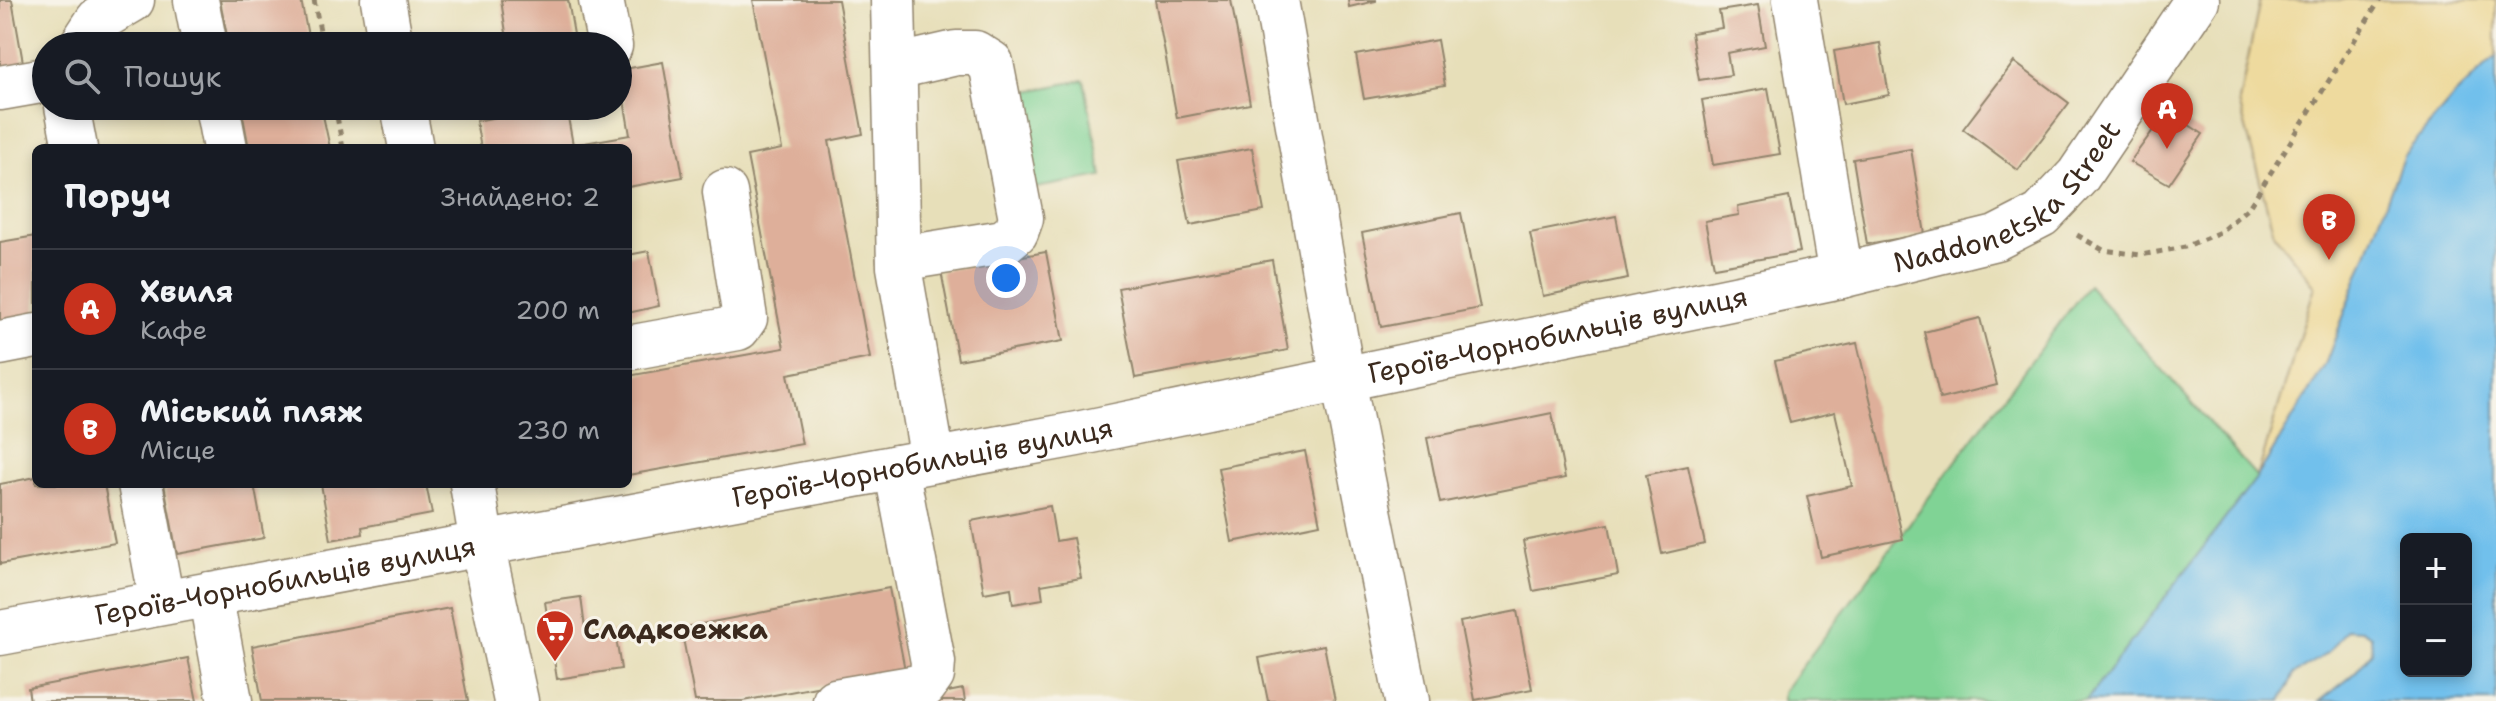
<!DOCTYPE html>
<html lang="uk">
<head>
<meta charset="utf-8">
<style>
  body { margin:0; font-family:"Shantell Sans",sans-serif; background:#242831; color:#f1f3f6 }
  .controls { position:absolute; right:24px; bottom:24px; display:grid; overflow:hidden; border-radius:12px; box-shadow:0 4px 12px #0003 }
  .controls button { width:72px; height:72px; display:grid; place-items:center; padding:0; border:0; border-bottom:2px solid #363941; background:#171b24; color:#f1f3f6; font:40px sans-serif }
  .you { position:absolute; left:1006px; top:278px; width:28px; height:28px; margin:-20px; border:6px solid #fff; border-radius:50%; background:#1a73e8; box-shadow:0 0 0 12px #1a73e833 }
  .badge { display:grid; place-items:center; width:52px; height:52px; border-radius:50%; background:#c8321e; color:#fff; font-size:26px; font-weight:700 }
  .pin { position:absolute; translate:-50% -66px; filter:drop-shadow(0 2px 4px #0008) }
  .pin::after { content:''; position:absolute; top:42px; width:28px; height:24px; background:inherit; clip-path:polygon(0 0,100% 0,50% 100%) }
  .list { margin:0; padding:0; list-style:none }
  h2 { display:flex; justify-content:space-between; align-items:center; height:104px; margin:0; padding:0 32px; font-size:34px }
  h2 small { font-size:26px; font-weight:400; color:#9ea1a6 }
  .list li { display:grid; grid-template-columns:52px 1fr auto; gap:24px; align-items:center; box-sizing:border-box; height:120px; padding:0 32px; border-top:2px solid #363941 }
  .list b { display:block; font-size:30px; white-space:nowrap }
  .list p { margin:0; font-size:26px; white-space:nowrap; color:#9ea1a6 }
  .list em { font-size:26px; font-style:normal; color:#9ea1a6 }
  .icon { flex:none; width:44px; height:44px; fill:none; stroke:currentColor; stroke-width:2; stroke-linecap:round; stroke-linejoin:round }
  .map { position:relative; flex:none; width:2496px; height:701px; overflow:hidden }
  .search { position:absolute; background:#171b24; box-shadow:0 4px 12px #0003; left:32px; top:32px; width:600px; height:88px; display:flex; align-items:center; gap:20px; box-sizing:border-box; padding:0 28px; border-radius:44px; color:#9ea1a6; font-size:30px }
  .panel { position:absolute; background:#171b24; box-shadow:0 4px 12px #0003; left:32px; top:144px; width:600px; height:344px; border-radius:12px }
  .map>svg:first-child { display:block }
</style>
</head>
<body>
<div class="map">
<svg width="2496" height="701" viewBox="0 0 2496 701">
  <rect width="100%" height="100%" fill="#f7f3e8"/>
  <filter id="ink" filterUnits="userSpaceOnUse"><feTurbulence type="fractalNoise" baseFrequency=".0125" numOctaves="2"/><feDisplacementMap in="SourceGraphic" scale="16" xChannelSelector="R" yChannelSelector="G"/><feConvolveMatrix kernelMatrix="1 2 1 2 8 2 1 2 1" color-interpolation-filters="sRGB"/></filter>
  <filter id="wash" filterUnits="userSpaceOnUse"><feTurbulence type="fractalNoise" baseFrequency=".006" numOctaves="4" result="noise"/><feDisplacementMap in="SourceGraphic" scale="32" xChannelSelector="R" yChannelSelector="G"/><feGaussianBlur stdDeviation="1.8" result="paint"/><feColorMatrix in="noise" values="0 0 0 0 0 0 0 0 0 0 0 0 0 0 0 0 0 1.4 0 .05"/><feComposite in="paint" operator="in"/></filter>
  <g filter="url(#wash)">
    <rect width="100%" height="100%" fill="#e7dfb9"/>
    <g fill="#80d395" stroke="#5e7e5a" stroke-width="2">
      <polygon points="1084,80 1102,176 1030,189 1013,94"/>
      <polygon points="2088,285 2257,477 2086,701 1783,701 1783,692"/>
    </g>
    <polygon fill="#eeda9e" stroke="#94825e" stroke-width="2" points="2260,0 2496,0 2496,56 2454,96 2404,155 2325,365 2257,477 2315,286 2274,234 2239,102"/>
    <path fill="#71c0ec" stroke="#567585" stroke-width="2" fill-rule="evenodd" d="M2496 56V701H2320L2353 675 2372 652 2371 636 2361 630 2347 629 2328 653 2294 674 2281 701H2086L2257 477 2325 365 2404 155 2454 96ZM2406 539H2466V671H2406Z"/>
    <g id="blocks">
      <g fill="#deaf9a">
        <polygon points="0,0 12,0 24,68 0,72"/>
        <polygon points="220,0 301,0 310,46 229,46"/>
        <polygon points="501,0 568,0 576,46 508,46"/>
        <polygon points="753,0 838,0 863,134 829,141 870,358 788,374 802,444 628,475 628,376 784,348 747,156 782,149"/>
        <polygon points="1155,0 1231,0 1250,104 1177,118"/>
        <polygon points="1348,0 1376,0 1376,1 1349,7"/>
        <polygon points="1758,5 1765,46 1727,53 1731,75 1699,80 1691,33 1722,28 1719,11"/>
        <polygon points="1437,40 1445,85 1364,99 1356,55"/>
        <polygon points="1880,43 1889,95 1843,104 1834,51"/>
        <polygon points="663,62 683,177 628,187 628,148 481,148 476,121 553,106 566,106 573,145 630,135 619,70"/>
        <polygon points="2014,62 2069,103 2018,170 1963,129"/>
        <polygon points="1768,88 1780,154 1713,165 1702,100"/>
        <polygon points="241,106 321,106 330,148 249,148"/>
        <polygon points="2167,111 2203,134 2169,184 2130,162"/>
        <polygon points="1252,148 1264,211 1190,225 1178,161"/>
        <polygon points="1911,149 1925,234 1867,244 1853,159"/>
        <polygon points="1789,197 1800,252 1714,267 1705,221 1739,215 1738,207"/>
        <polygon points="1461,213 1480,308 1381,327 1362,233"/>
        <polygon points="1616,216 1628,279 1543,296 1530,233"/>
        <polygon points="36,236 36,316 0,322 0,242"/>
        <polygon points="649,251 659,306 628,313 628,255"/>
        <polygon points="1046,252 1063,341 958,360 941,271"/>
        <polygon points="1272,260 1288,350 1135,378 1118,288"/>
        <polygon points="1980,318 1997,385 1940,399 1924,332"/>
        <polygon points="1857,343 1903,539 1821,557 1807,496 1852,486 1835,412 1790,423 1775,361"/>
        <polygon points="1552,413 1565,478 1440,503 1427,438"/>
        <polygon points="1305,451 1320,524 1232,542 1218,468"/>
        <polygon points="1688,466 1705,544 1662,554 1646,475"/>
        <polygon points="36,477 36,484 104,484 115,543 0,564 0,484"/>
        <polygon points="164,484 254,484 264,538 177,554"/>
        <polygon points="321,484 426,484 432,514 362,527 363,534 331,540"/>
        <polygon points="1050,506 1056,541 1073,538 1081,578 1041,585 1043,599 1013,604 1011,588 984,593 971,521"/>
        <polygon points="1609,524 1618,575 1533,591 1523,541"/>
        <polygon points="889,588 905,670 743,701 695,701 681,628"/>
        <polygon points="581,597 586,636 615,632 621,669 557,679 545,602"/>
        <polygon points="450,608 468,701 262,701 252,646"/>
        <polygon points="1517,611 1532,689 1475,700 1460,622"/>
        <polygon points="1324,645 1335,701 1268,701 1259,658"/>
        <polygon points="188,658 197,701 30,701 28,688"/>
        <polygon points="963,689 965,701 919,701 918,698"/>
      </g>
    </g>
  </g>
  <g filter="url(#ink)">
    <use href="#blocks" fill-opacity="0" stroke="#91846c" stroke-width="2"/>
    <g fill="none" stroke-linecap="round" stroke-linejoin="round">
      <g stroke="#91846c" stroke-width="47">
        <g id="minor">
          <polyline points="196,0 205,46"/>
          <polyline points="383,0 391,46"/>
          <polyline points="601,0 610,46"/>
          <polyline points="893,0 899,267 933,460"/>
          <polyline points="1276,0 1343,380 1407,701"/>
          <polyline points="1795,0 1841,276"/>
          <polyline points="81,46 98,20 132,0"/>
          <polyline points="895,67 956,53 975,53 991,63 1021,218 1016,232 1004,242 899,259"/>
          <polyline points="0,88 46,80"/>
          <polyline points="67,106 75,148"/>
          <polyline points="217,106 225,148"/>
          <polyline points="403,106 411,148"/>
          <polyline points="0,343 36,336"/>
          <polyline points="628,348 738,328 745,318 725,192"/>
          <polyline points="140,484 162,602"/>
          <polyline points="472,484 482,544 516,701"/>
          <polyline points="210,594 230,701"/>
          <path id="s1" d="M0 633 1077 434 1841 276 1996 238 2041 215 2078 176 2197 0"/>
          <polyline points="835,701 924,686 932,675 933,662 896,467"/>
        </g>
      </g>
      <g stroke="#91846c" stroke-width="5" stroke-dasharray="6 6" stroke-linecap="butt">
        <polyline points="314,0 323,46"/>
        <polyline points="335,106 343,148"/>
        <polyline points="2077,235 2103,250 2141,255 2185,247 2220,232 2249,207 2380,0"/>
      </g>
      <use href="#minor" stroke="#fff" stroke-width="44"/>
    </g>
  </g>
  <defs>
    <g id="supermarket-pin" transform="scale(2)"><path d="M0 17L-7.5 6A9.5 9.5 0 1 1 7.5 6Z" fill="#c8321e" stroke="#f7f3e8"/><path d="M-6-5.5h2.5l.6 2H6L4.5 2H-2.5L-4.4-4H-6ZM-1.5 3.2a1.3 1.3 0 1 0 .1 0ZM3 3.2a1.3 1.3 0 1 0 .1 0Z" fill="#fff"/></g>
  </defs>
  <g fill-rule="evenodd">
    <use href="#supermarket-pin" x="555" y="629"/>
  </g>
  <g text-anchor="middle" stroke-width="6" stroke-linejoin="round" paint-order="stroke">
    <g font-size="28" fill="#3b2a1e" stroke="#f7f3e8">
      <text dy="10" stroke="none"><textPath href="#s1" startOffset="2066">Naddonetska Street</textPath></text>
      <text dy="10" stroke="none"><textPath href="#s1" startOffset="1586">Героїв-Чорнобильців вулиця</textPath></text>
      <text dy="10" stroke="none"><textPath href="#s1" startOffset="938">Героїв-Чорнобильців вулиця</textPath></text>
      <text dy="10" stroke="none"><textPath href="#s1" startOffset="290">Героїв-Чорнобильців вулиця</textPath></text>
    </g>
    <g font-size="28" font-weight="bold" fill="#3b2a1e" stroke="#f7f3e8" text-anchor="start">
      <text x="583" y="639">Сладкоежка</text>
    </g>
  </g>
</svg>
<div class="controls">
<button>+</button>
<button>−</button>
</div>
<div class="you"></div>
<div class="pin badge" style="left:2167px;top:149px">A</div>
<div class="pin badge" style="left:2329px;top:260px">B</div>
<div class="search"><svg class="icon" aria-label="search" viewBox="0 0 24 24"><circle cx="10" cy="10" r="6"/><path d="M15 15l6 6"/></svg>Пошук</div>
<section class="panel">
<h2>Поруч<small>Знайдено: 2</small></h2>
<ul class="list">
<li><span class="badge">A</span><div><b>Хвиля</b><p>Кафе</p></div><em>200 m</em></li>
<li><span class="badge">B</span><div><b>Міський пляж</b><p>Місце</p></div><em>230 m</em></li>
</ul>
</section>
</div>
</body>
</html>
